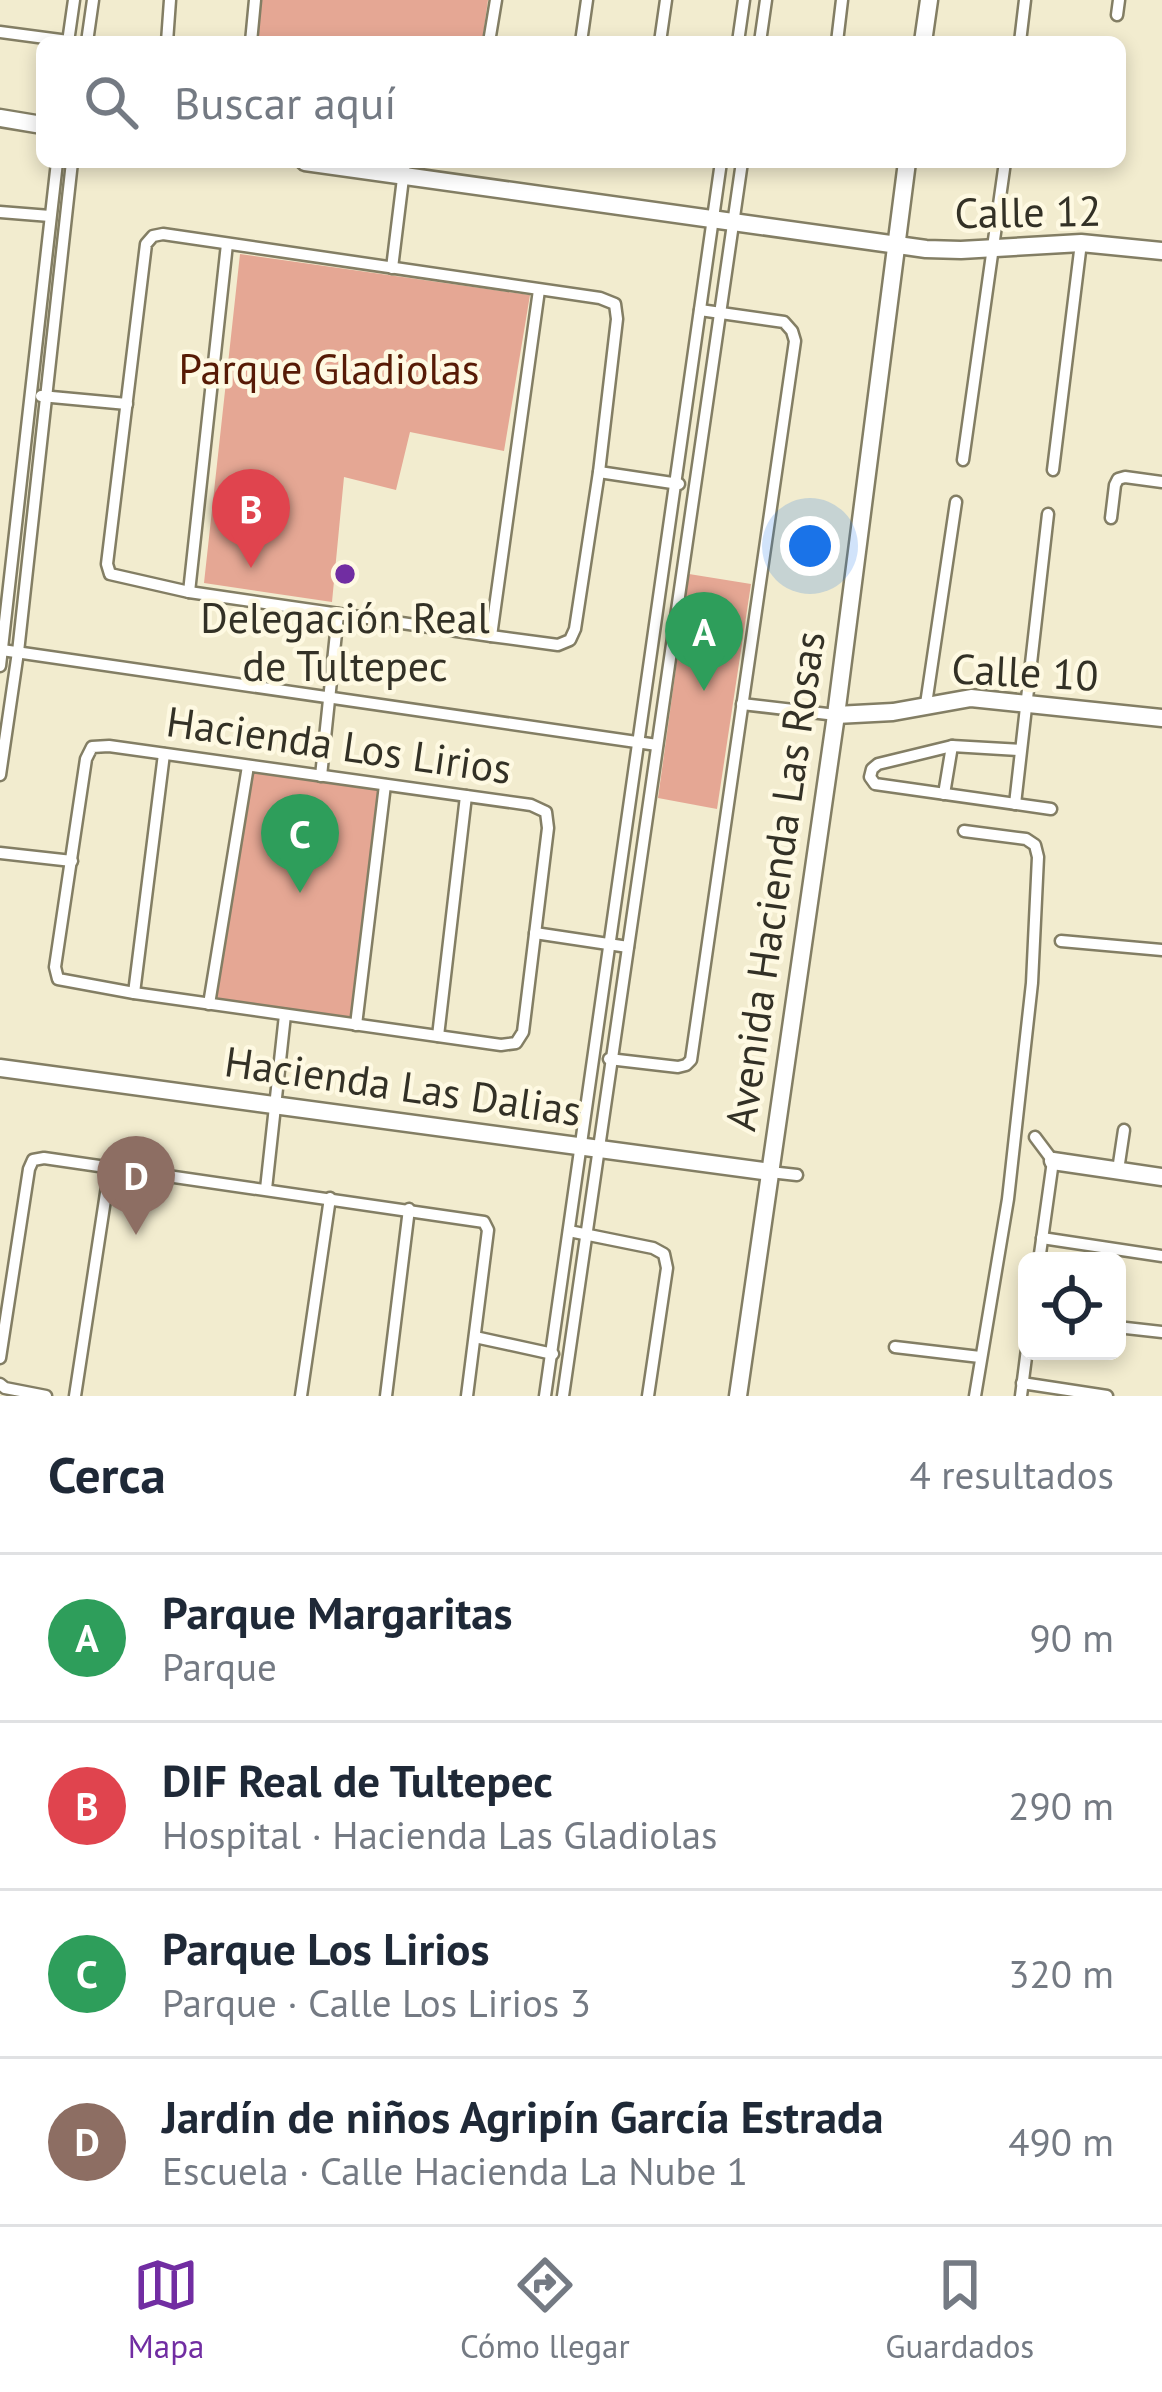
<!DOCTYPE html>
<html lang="es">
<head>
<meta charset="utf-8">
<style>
  body { margin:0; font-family:"PT Sans",sans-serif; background:#f6f6f7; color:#1f2937 }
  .controls { position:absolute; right:36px; bottom:36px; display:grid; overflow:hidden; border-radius:18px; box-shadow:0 6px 18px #0003 }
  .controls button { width:108px; height:108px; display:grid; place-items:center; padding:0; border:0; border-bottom:3px solid #e0e1e3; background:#fff; color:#1f2937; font:60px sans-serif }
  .you { position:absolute; left:810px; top:546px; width:42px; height:42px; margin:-30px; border:9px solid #fff; border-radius:50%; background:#1a73e8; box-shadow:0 0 0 18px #1a73e833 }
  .badge { display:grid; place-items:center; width:78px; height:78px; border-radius:50%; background:#712da2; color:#fff; font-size:39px; font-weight:700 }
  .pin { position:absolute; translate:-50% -99px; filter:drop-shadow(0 3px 6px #0008) }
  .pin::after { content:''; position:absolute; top:63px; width:42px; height:36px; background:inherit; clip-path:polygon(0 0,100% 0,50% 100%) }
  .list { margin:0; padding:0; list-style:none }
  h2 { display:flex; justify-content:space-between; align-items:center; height:156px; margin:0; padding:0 48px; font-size:51px }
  h2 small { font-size:39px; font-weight:400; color:#747a83 }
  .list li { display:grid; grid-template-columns:78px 1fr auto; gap:36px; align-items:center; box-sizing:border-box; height:168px; padding:0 48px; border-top:3px solid #e0e1e3 }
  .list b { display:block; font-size:45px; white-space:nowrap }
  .list p { margin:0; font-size:39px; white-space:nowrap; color:#747a83 }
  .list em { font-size:39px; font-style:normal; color:#747a83 }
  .icon { flex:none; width:66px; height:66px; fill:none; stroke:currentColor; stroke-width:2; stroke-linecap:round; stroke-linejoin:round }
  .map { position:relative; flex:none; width:1162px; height:1396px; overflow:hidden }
  .search { position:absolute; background:#fff; box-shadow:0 6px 18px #0003; left:36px; right:36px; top:36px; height:132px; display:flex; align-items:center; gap:30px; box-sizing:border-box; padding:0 42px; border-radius:18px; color:#747a83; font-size:45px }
  .sheet { height:828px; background:#fff }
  nav { display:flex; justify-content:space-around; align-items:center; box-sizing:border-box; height:168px; border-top:3px solid #e0e1e3; background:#fff; font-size:33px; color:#747a83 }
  nav a { display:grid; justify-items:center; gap:6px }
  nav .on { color:#712da2 }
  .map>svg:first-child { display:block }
</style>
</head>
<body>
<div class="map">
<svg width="1162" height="1396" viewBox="0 0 1162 1396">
  <rect width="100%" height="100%" fill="#f2eccf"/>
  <g fill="#e5a794">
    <polygon points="260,0 488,0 482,42 256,42"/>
    <polygon points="240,254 530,295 504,451 410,432 396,490 344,477 332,602 204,583"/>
    <polygon points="689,574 751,584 717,809 658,798"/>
    <polygon points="250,770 383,788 351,1020 214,999"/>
  </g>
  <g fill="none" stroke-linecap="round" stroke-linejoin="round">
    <g stroke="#837e64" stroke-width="15">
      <g id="street">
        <polyline points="1117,15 1119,0"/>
        <polyline points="0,32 68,41"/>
        <polyline points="68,42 74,0"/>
        <polyline points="87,42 93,0"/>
        <polyline points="167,42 170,0"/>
        <polyline points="251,42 255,0"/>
        <polyline points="489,42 496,0"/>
        <polyline points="581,42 587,0"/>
        <polyline points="660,42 666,0"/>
        <polyline points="738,42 744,0"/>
        <polyline points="760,42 766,0"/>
        <polyline points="837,42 842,0"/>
        <polyline points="1020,42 1025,0"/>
        <polyline points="0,212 50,216"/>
        <polygon points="163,234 600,298 615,304 617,319 599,472 575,629 570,640 558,645 491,636 189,592 110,574 107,564 146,244 153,236"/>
        <polyline points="392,268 405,162"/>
        <polyline points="41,396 127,404"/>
        <polyline points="963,460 1005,162"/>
        <polyline points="1053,470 1081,243"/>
        <polyline points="599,472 679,484"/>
        <polyline points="1111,518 1115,485 1118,479 1125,477 1162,482"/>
        <polyline points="189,592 227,244"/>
        <polyline points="491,636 539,290"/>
        <polyline points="2,650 657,745"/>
        <polyline points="0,666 57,162"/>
        <polyline points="742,704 836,715"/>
        <polyline points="926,704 956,502"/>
        <polygon points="109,746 531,805 546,812 548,828 523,1032 516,1043 501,1045 134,993 58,979 55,967 86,759 92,747"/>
        <polyline points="1020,750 952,746 878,764 872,769 870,777 875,784 1051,809"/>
        <polyline points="0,775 18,652 72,162"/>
        <polyline points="321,776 338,614"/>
        <polyline points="944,794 952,746"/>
        <polyline points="1015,804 1048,514"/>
        <polyline points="964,831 1026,839 1035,845 1038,857 1032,983 1008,1199 975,1396"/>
        <polyline points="0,853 72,861"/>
        <polyline points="535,933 628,947"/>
        <polyline points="1061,941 1162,950"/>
        <polyline points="134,993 164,754"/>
        <polyline points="209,1004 248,766"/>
        <polyline points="356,1025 385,785"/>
        <polyline points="438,1036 466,796"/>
        <polyline points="609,1059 678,1067 686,1065 691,1060 795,341 792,331 784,322 700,310"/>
        <polyline points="1035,1137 1053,1161 1039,1261"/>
        <polyline points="1118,1170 1124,1130"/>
        <polyline points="770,1172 797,1175"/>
        <polyline points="266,1189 285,1015"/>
        <polyline points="569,1231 653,1248 664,1254 667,1268 648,1396"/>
        <polyline points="1042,1238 1162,1256"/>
        <polyline points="1117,1327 1162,1332"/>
        <polyline points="475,1337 553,1354"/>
        <polyline points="895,1347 980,1357"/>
        <polyline points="0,1358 29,1169 33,1160 44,1158 484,1222 488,1230 467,1396"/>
        <polyline points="1022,1383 1107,1396"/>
        <polyline points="0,1384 5,1388 46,1396"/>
        <polyline points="75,1396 110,1167"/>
        <polyline points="301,1396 330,1198"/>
        <polyline points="386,1396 409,1209"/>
        <polyline points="545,1396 721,162"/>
        <polyline points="563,1396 742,162"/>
        <polyline points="1021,1396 1027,1349"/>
      </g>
    </g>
    <g stroke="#837e64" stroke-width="21">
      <g id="secondary">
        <polyline points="923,42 929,0"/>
        <polyline points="0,118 42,125"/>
        <polyline points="305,162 926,249 961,250 1081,243 1162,251"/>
        <polyline points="836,715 893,712 971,698 1162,718"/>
        <polyline points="0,1068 770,1172"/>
        <polyline points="1053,1161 1162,1177"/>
        <polyline points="738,1396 836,715 907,162"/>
      </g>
    </g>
    <use href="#street" stroke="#fff" stroke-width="10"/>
    <use href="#secondary" stroke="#fff" stroke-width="16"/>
  </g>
  <circle fill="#712da2" stroke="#fef9e2" stroke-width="4.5" cx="345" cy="574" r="12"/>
  <g text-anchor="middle" stroke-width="9" stroke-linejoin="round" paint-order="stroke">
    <g font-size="42" fill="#333126" stroke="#fef9e2">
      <text transform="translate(1028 212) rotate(-1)" y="15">Calle 12</text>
      <text transform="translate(1025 672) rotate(3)" y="15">Calle 10</text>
      <text transform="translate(339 745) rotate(8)" y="15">Hacienda Los Lirios</text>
      <text transform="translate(775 881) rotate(-82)" y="15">Avenida Hacienda Las Rosas</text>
      <text transform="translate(403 1086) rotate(8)" y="15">Hacienda Las Dalias</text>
    </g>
    <g font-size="42" fill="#571a05" stroke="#fef9e2">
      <text x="329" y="384">Parque Gladiolas</text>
    </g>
    <g font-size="42" fill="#333126" stroke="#fef9e2">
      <text x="345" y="633">Delegación Real<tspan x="345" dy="48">de Tultepec</tspan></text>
    </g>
  </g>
</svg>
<div class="controls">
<button><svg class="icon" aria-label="locate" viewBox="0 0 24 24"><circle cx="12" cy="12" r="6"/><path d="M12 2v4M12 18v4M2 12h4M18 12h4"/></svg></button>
</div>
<div class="you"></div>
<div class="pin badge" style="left:704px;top:691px;background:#2e9e5b">A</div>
<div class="pin badge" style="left:251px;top:568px;background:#e0444e">B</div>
<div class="pin badge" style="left:300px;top:893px;background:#2e9e5b">C</div>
<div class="pin badge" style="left:136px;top:1235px;background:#8d6e63">D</div>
<div class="search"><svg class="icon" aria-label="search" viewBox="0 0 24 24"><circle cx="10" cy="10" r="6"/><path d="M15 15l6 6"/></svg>Buscar aquí</div>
</div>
<section class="sheet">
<h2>Cerca<small>4 resultados</small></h2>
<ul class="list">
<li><span class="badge" style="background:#2e9e5b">A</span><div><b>Parque Margaritas</b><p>Parque</p></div><em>90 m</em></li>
<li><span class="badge" style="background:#e0444e">B</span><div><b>DIF Real de Tultepec</b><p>Hospital · Hacienda Las Gladiolas</p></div><em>290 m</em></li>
<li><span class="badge" style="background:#2e9e5b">C</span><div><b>Parque Los Lirios</b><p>Parque · Calle Los Lirios 3</p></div><em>320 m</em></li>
<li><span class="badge" style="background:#8d6e63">D</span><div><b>Jardín de niños Agripín García Estrada</b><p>Escuela · Calle Hacienda La Nube 1</p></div><em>490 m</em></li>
</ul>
</section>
<nav>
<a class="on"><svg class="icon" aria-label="map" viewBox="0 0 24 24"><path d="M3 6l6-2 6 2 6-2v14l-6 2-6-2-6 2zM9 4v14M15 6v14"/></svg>Mapa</a>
<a><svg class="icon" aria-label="directions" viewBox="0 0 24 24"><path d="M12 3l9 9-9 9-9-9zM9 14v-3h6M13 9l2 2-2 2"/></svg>Cómo llegar</a>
<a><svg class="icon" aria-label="saved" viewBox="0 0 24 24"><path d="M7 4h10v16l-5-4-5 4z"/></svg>Guardados</a>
</nav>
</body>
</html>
